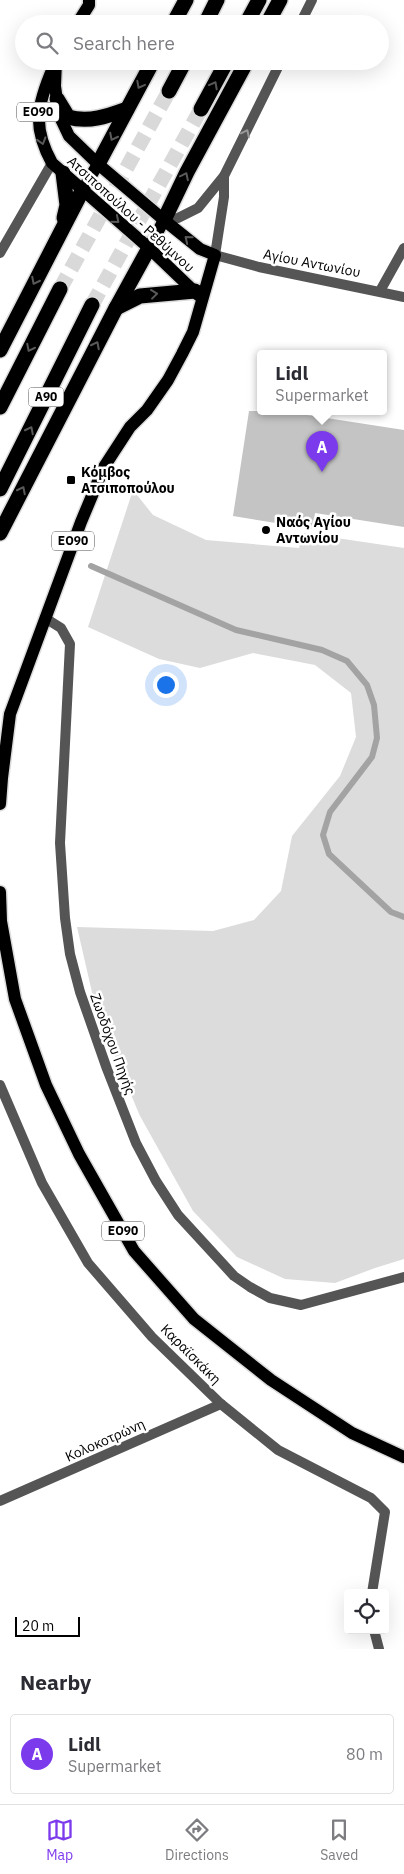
<!DOCTYPE html>
<html lang="en">
<head>
<meta charset="utf-8">
<style>
  body { margin:0; font-family:"IBM Plex Sans",sans-serif; background:#f7f7f7; color:#2b2b33 }
  .controls { position:absolute; right:15px; bottom:15px; display:grid; overflow:hidden; border-radius:5px; box-shadow:0 5px 20px #0002 }
  .controls button { width:45px; height:45px; display:grid; place-items:center; padding:0; border:0; border-bottom:1px solid #e1e1e2; background:#fff; color:#2b2b33; font:25px sans-serif }
  .scale { position:absolute; left:15px; bottom:12px; width:65px; box-sizing:border-box; padding-left:5px; border:2px solid #000; border-top:0; font-size:14px; line-height:18px; white-space:nowrap; color:#000; -webkit-text-stroke:4px #fff; paint-order:stroke }
  .you { position:absolute; left:165px; top:684px; width:18px; height:18px; margin:-12px; border:4px solid #fff; border-radius:50%; background:#1a73e8; box-shadow:0 0 0 8px #1a73e833 }
  .badge { display:grid; place-items:center; width:32px; height:32px; border-radius:50%; background:#7c3aed; color:#fff; font-size:16px; font-weight:700 }
  .pin { position:absolute; translate:-50% -41px; filter:drop-shadow(0 1px 2px #0008) }
  .pin::after { content:''; position:absolute; top:26px; width:18px; height:15px; background:inherit; clip-path:polygon(0 0,100% 0,50% 100%) }
  .popup { position:absolute; left:257px; top:350px; width:130px; height:65px; box-sizing:border-box; display:grid; place-content:center; border-radius:5px; background:#fff; filter:drop-shadow(0 1px 4px #0005); font-size:16px; white-space:nowrap; color:#7c7c81 }
  .popup b { font-size:19px; color:#2b2b33 }
  .popup::after { content:''; position:absolute; left:50%; top:100%; margin-left:-10px; border:10px solid transparent; border-top-color:#fff }
  .list { margin:0; padding:0; list-style:none }
  h2 { display:flex; justify-content:space-between; align-items:center; height:65px; margin:0; padding:0 20px; font-size:21px }
  h2 small { font-size:16px; font-weight:400; color:#7c7c81 }
  .list li { display:grid; grid-template-columns:32px 1fr auto; gap:15px; align-items:center; box-sizing:border-box; height:80px; margin:0 10px 10px; padding:0 10px; border:1px solid #e1e1e2; border-radius:5px }
  .list b { display:block; font-size:19px; white-space:nowrap }
  .list p { margin:0; font-size:16px; white-space:nowrap; color:#7c7c81 }
  .list em { font-size:16px; font-style:normal; color:#7c7c81 }
  .icon { flex:none; width:28px; height:28px; fill:none; stroke:currentColor; stroke-width:2; stroke-linecap:round; stroke-linejoin:round }
  .map { position:relative; flex:none; width:404px; height:1649px; overflow:hidden }
  .search { position:absolute; background:#fff; box-shadow:0 5px 20px #0002; left:15px; right:15px; top:15px; height:55px; display:flex; align-items:center; gap:12px; box-sizing:border-box; padding:0 18px; border-radius:28px; color:#7c7c81; font-size:19px }
  .sheet { height:155px; background:#fff }
  nav { display:flex; justify-content:space-around; align-items:center; box-sizing:border-box; height:70px; border-top:1px solid #e1e1e2; background:#fff; font-size:14px; color:#7c7c81 }
  nav a { display:grid; justify-items:center; gap:2px }
  nav .on { color:#7c3aed }
  .map>svg:first-child { display:block }
</style>
</head>
<body>
<div class="map">
<svg width="404" height="1649" viewBox="0 0 404 1649">
  <rect width="100%" height="100%" fill="#fff"/>
  <polygon fill="#dcdcdc" points="133,490 153,515 206,540 299,548 303,533 404,548 404,1259 375,1268 335,1283 285,1279 237,1257 193,1211 140,1116 97,1014 77,927 213,931 254,920 281,891 292,836 340,776 356,737 351,693 315,665 253,653 200,668 159,659 88,627"/>
  <g fill="none" stroke-linecap="round" stroke-linejoin="round">
    <polyline stroke="#a3a3a3" stroke-width="6" points="91,566 236,630 322,650 347,661 367,685 374,705 377,738 372,757 330,812 323,835 329,854 391,912 404,917"/>
  </g>
  <polygon fill="#c4c4c4" points="249,411 308,411 307,415 404,430 404,527 315,513 313,529 233,516"/>
  <g fill="none" stroke-linecap="round" stroke-linejoin="round">
    <g stroke="#d9d9d9" stroke-width="15" stroke-dasharray="15 8" stroke-linecap="butt">
      <polyline points="60,289 169,91"/>
      <polyline points="92,305 201,109"/>
    </g>
    <g stroke="#dbdbdb" stroke-width="15">
      <g id="primary">
        <polyline points="77,24 89,5 89,0"/>
        <path d="M53 68C37 105 32 127 52 163L149 248 198 295"/>
        <polyline points="82,191 98,164"/>
        <polyline points="149,248 164,220"/>
        <polyline points="0,804 2,778 10,714 81,522 104,467 130,427 147,410 168,380 182,354 193,332 215,255 200,249 164,220 98,164 69,136 59,115 55,86 56,61"/>
        <polyline points="0,892 1,921 15,999 46,1085 79,1154 134,1251 194,1319 271,1380 352,1433 404,1457"/>
      </g>
    </g>
    <g stroke="#dbdbdb" stroke-width="18">
      <g id="motorway">
        <polyline points="173,24 186,0"/>
        <polyline points="205,24 217,0"/>
        <polyline points="246,24 259,0"/>
        <polyline points="267,24 280,0"/>
        <polyline points="169,91 185,61"/>
        <path d="M57 99 68 117C89 123 108 116 127 109"/>
        <polyline points="201,109 227,61"/>
        <polyline points="98,164 153,61"/>
        <polyline points="63,173 67,205 64,218"/>
        <polyline points="164,220 187,172 247,61"/>
        <polyline points="116,308 140,296 195,291"/>
        <polyline points="0,350 82,191"/>
        <polyline points="0,407 60,289"/>
        <polyline points="0,489 92,305"/>
        <polyline points="0,533 116,308 149,248"/>
      </g>
    </g>
    <g stroke="#555" stroke-width="10">
      <polyline points="0,253 52,163"/>
      <polyline points="215,255 259,267 404,297"/>
      <polyline points="380,291 404,248"/>
      <polyline points="45,618 61,628 70,644 60,843 65,918 70,954 80,992 107,1069 136,1143 156,1181 178,1215 234,1276 250,1287 270,1298 301,1305 404,1277"/>
      <polyline points="0,1085 42,1183 88,1263 152,1337 221,1404 278,1450 371,1498 385,1512 372,1593"/>
      <polyline points="0,1501 221,1404"/>
      <polyline points="374,1630 379,1649"/>
    </g>
    <g stroke="#555" stroke-width="10">
      <polyline points="300,24 312,0"/>
      <polyline points="164,220 178,218 198,208 224,176 281,61"/>
      <polyline points="215,255 224,197 224,176"/>
    </g>
    <use href="#primary" stroke="#000" stroke-width="12"/>
    <use href="#motorway" stroke="#000" stroke-width="15"/>
  </g>
  <defs><path id="oneway-chevron" d="M-2-3.5L2.5 0L-2 3.5" fill="none" stroke-width="1.6" stroke-linecap="round" stroke-linejoin="round" transform="scale(1.25)"/></defs>
  <g stroke="#595959">
    <use href="#oneway-chevron" transform="translate(140 85) rotate(118)"/>
    <use href="#oneway-chevron" transform="translate(214 85) rotate(-62)"/>
    <use href="#oneway-chevron" transform="translate(113 137) rotate(117)"/>
    <use href="#oneway-chevron" transform="translate(42 141) rotate(73)"/>
    <use href="#oneway-chevron" transform="translate(185 176) rotate(-64)"/>
    <use href="#oneway-chevron" transform="translate(116 220) rotate(40)"/>
    <use href="#oneway-chevron" transform="translate(188 239) rotate(-141)"/>
    <use href="#oneway-chevron" transform="translate(35 281) rotate(117)"/>
    <use href="#oneway-chevron" transform="translate(154 294) rotate(-7)"/>
    <use href="#oneway-chevron" transform="translate(96 345) rotate(-63)"/>
    <use href="#oneway-chevron" transform="translate(30 348) rotate(117)"/>
    <use href="#oneway-chevron" transform="translate(30 430) rotate(-63)"/>
    <use href="#oneway-chevron" transform="translate(22 490) rotate(-63)"/>
  </g>
  <use stroke="#999" href="#oneway-chevron" transform="translate(246 133) rotate(-64)"/>
  <g fill="#000" stroke="#fff" stroke-width="2">
    <rect x="66" y="475" width="10" height="10" rx="2.5"/>
    <circle cx="266" cy="530" r="5"/>
  </g>
  <g text-anchor="middle" stroke-width="5" stroke-linejoin="round" paint-order="stroke">
    <g fill="#fff" stroke="#4c4c4c" stroke-width="1">
      <rect x="17" y="102.5" width="42" height="19" rx="4"/>
      <rect x="28.5" y="387.5" width="35" height="19" rx="4"/>
      <rect x="52" y="531.5" width="42" height="19" rx="4"/>
      <rect x="102" y="1221.5" width="42" height="19" rx="4"/>
    </g>
    <g font-size="12" font-weight="bold" fill="#000">
      <text x="38" y="116">ΕΟ90</text>
      <text x="46" y="401">Α90</text>
      <text x="73" y="545">ΕΟ90</text>
      <text x="123" y="1235">ΕΟ90</text>
    </g>
    <g font-size="14" fill="#000" stroke="#fff">
      <text transform="translate(131 214) rotate(42)" y="5">Ατσιποπούλου - Ρεθύμνου</text>
      <text transform="translate(312 263) rotate(11)" y="5">Αγίου Αντωνίου</text>
      <text transform="translate(113 1044) rotate(70)" y="5">Ζωοδόχου Πηγής</text>
      <text transform="translate(191 1354) rotate(45)" y="5">Καραϊσκάκη</text>
      <text transform="translate(105 1440) rotate(-24)" y="5">Κολοκοτρώνη</text>
    </g>
    <g font-size="14" font-weight="bold" fill="#000" stroke="#fff" text-anchor="start">
      <text x="81" y="477">Κόμβος<tspan x="81" dy="16">Ατσιποπούλου</tspan></text>
      <text x="276" y="527">Ναός Αγίου<tspan x="276" dy="16">Αντωνίου</tspan></text>
    </g>
  </g>
</svg>
<div class="controls">
<button><svg class="icon" aria-label="locate" viewBox="0 0 24 24"><circle cx="12" cy="12" r="6"/><path d="M12 2v4M12 18v4M2 12h4M18 12h4"/></svg></button>
</div>
<div class="scale">20 m</div>
<div class="you"></div>
<div class="pin badge" style="left:322px;top:472px">A</div>
<div class="popup"><b>Lidl</b>Supermarket</div>
<div class="search"><svg class="icon" aria-label="search" viewBox="0 0 24 24"><circle cx="10" cy="10" r="6"/><path d="M15 15l6 6"/></svg>Search here</div>
</div>
<section class="sheet">
<h2>Nearby<small></small></h2>
<ul class="list">
<li><span class="badge">A</span><div><b>Lidl</b><p>Supermarket</p></div><em>80 m</em></li>
</ul>
</section>
<nav>
<a class="on"><svg class="icon" aria-label="map" viewBox="0 0 24 24"><path d="M3 6l6-2 6 2 6-2v14l-6 2-6-2-6 2zM9 4v14M15 6v14"/></svg>Map</a>
<a><svg class="icon" aria-label="directions" viewBox="0 0 24 24"><path d="M12 3l9 9-9 9-9-9zM9 14v-3h6M13 9l2 2-2 2"/></svg>Directions</a>
<a><svg class="icon" aria-label="saved" viewBox="0 0 24 24"><path d="M7 4h10v16l-5-4-5 4z"/></svg>Saved</a>
</nav>
</body>
</html>
